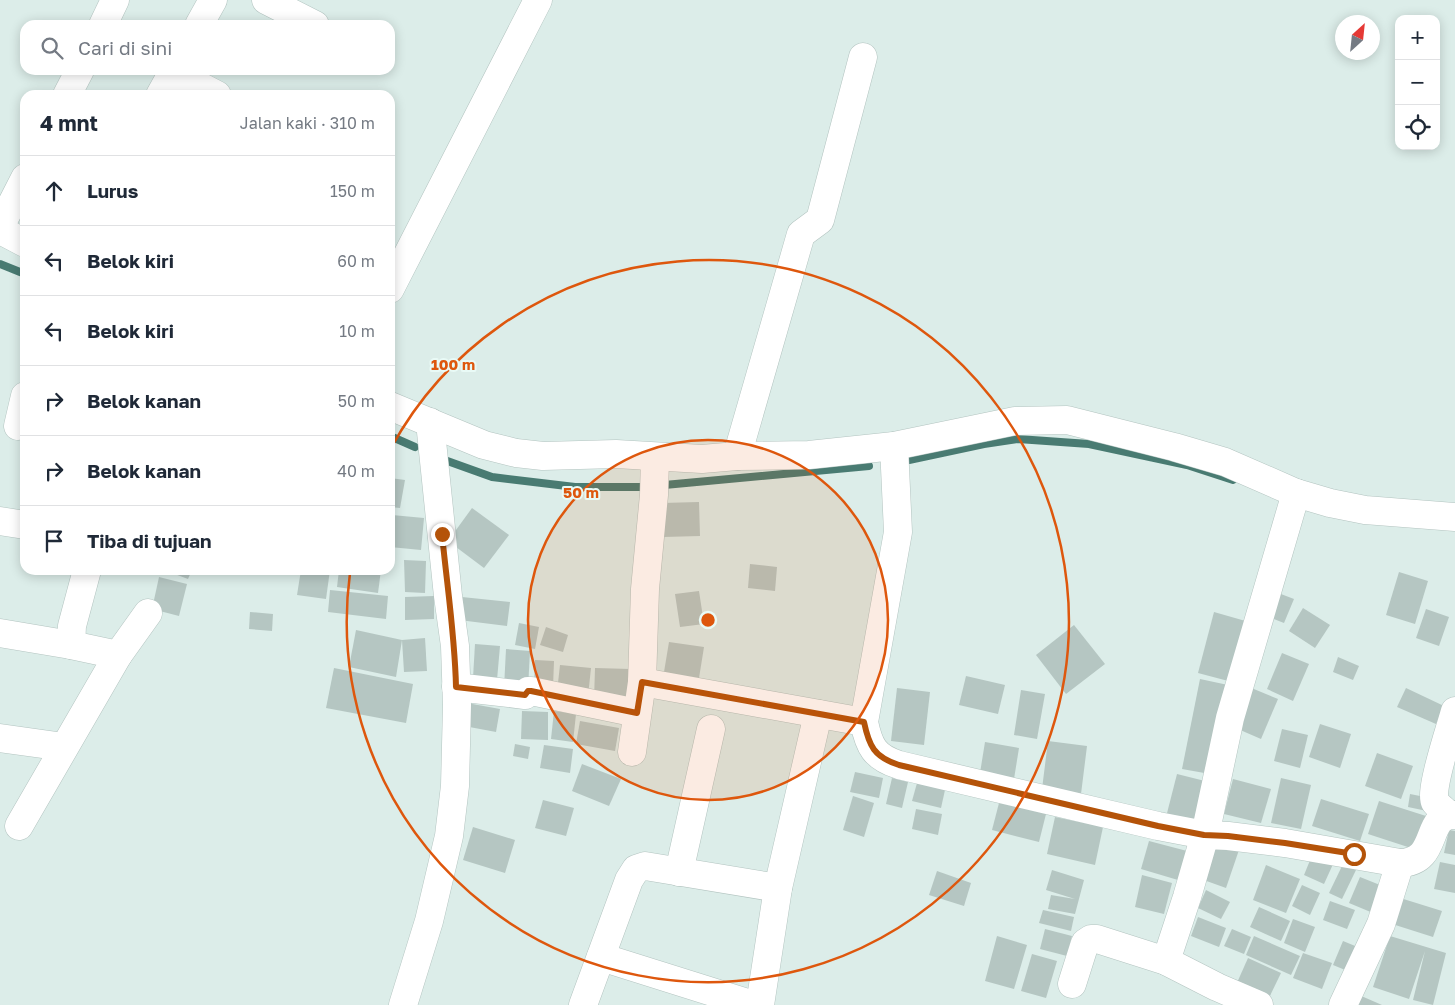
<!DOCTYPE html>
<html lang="id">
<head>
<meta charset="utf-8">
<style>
  body { margin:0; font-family:"Golos Text",sans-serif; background:#f2f2f3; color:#1f2937 }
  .controls { position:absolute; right:15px; top:15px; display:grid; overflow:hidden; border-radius:10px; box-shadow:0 2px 12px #0003 }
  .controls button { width:45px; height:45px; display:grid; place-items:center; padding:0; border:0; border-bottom:1px solid #e0e1e3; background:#fff; color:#1f2937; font:25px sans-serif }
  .compass { position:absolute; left:1335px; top:15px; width:45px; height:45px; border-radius:50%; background:#fff; box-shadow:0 2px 12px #0003; rotate:27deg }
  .stop { position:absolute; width:15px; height:15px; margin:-11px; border:4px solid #b45309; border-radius:50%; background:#fff }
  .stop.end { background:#b45309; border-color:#fff; box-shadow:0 1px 5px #0008 }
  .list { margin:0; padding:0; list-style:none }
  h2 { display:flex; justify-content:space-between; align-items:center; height:65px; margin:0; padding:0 20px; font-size:21px }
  h2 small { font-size:16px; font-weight:400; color:#747a83 }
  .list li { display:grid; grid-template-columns:32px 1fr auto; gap:15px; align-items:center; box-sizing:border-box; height:70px; padding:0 20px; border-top:1px solid #e0e1e3 }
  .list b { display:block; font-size:19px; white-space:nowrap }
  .list em { font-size:16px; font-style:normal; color:#747a83 }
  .icon { flex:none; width:28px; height:28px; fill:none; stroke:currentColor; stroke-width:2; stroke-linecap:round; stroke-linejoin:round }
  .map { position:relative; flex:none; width:1455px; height:1005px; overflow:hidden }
  .search { position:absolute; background:#fff; box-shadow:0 2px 12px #0003; left:20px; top:20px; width:375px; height:55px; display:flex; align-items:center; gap:12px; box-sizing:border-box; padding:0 18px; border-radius:15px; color:#747a83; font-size:19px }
  .panel { position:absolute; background:#fff; box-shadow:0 2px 12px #0003; left:20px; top:90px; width:375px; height:485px; border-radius:15px }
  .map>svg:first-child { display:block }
</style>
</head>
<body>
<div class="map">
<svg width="1455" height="1005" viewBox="0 0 1455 1005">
  <rect width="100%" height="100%" fill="#dcede9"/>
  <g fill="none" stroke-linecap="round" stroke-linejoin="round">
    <g stroke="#497b72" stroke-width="8">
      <polyline points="0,264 25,274"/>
      <polyline points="390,436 415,447"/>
      <polyline points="439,458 492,477 575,487 643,487 869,466"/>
      <polyline points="909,460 984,444 1018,439 1089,444 1187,465 1233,480"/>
    </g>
  </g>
  <g fill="#b5c6c2">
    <polygon points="390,478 405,480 400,508 390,507"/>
    <polygon points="699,502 700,536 663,537 662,503"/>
    <polygon points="472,508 509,535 484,568 448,541"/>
    <polygon points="392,515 424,518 421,550 390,547"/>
    <polygon points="404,560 426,561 425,593 405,592"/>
    <polygon points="750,564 777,567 775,591 748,588"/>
    <polygon points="164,570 192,570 188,579"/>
    <polygon points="301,570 330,570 326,599 297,595"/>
    <polygon points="339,570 381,570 378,593 337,587"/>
    <polygon points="1399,572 1428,581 1415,624 1386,615"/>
    <polygon points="159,577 187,584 179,616 152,609"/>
    <polygon points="330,590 388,596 386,619 328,612"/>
    <polygon points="699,591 704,624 680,627 675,594"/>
    <polygon points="1273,591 1294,599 1284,623 1264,615"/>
    <polygon points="434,596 434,619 405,620 405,597"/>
    <polygon points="462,597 510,602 507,626 459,620"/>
    <polygon points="1303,608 1330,625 1315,648 1289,631"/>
    <polygon points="1426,609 1449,617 1439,646 1416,638"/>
    <polygon points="250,612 273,614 272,631 249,629"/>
    <polygon points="1214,612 1249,622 1232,682 1198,673"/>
    <polygon points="519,623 539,627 535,649 515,645"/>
    <polygon points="1074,625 1105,664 1066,694 1036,655"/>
    <polygon points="546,627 568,635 563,652 540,645"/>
    <polygon points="356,630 402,640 396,677 349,667"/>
    <polygon points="425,638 427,671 404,672 402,640"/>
    <polygon points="669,642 704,647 699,678 664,672"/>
    <polygon points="475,644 500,646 497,680 473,678"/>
    <polygon points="506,649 530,651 528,689 504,688"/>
    <polygon points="1282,653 1309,664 1293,701 1267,689"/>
    <polygon points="1338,657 1359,666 1353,680 1333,672"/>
    <polygon points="535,660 554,661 553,687 534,686"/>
    <polygon points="560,665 591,668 588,696 557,692"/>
    <polygon points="334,668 413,684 406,723 326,708"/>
    <polygon points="595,668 630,669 629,701 594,700"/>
    <polygon points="966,676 1005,685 998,714 959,705"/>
    <polygon points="1200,679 1228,685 1210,774 1182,769"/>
    <polygon points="1249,687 1278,699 1261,739 1231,726"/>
    <polygon points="897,688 930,692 924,745 891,741"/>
    <polygon points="1406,688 1444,706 1436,724 1397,707"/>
    <polygon points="1021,690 1045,694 1037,739 1014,735"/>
    <polygon points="467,703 500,709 496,732 464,726"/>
    <polygon points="522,711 548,712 548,740 521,739"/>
    <polygon points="554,711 576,714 573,742 551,739"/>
    <polygon points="580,721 619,728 615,751 576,744"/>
    <polygon points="1320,724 1351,734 1340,768 1309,757"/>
    <polygon points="1282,729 1308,735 1300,768 1274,761"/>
    <polygon points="1048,741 1087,746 1081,794 1042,789"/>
    <polygon points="985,742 1019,748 1014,779 980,773"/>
    <polygon points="515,744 530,747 528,759 513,756"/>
    <polygon points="544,745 573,749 570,773 540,768"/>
    <polygon points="1377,753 1413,766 1401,799 1365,786"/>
    <polygon points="582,764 621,779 609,806 572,791"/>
    <polygon points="855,772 883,778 879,798 850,792"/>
    <polygon points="1177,774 1213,783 1201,831 1165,821"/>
    <polygon points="892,778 908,782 902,808 886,804"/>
    <polygon points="1281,778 1311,785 1301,829 1271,823"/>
    <polygon points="1233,779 1271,789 1261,823 1224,814"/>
    <polygon points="917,783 945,790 941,808 912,801"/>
    <polygon points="1410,794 1430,798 1427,811 1408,807"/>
    <polygon points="853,796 874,803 864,837 843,830"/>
    <polygon points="1321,799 1369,814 1360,841 1312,826"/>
    <polygon points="543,800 574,808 566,836 535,828"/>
    <polygon points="1379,801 1426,816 1414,849 1368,834"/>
    <polygon points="999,803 1046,814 1039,842 992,830"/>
    <polygon points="916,809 942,814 938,835 912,829"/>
    <polygon points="1055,817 1103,827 1095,865 1047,854"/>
    <polygon points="473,827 515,840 505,873 463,860"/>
    <polygon points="1449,830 1455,831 1455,855 1444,853"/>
    <polygon points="1215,838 1240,847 1226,888 1201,879"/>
    <polygon points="1149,841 1187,851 1178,880 1141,869"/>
    <polygon points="1313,853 1334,862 1324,884 1304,875"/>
    <polygon points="1440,862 1455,865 1455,893 1434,889"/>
    <polygon points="1343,864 1356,870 1342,899 1329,893"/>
    <polygon points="1266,865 1300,879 1286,913 1253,900"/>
    <polygon points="1052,870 1084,880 1075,914 1048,909 1051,895 1075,899 1046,890"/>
    <polygon points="937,871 971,883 964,906 929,895"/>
    <polygon points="1142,875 1172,883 1164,914 1135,907"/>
    <polygon points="1360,877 1385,887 1373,913 1349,903"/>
    <polygon points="1302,885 1320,893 1310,915 1292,906"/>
    <polygon points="1206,890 1230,902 1221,919 1198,908"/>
    <polygon points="1397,897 1442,911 1433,937 1389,923"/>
    <polygon points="1330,901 1355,910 1347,929 1323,920"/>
    <polygon points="1259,907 1290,921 1281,941 1250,927"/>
    <polygon points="1043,910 1074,917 1071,931 1039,923"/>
    <polygon points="1198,917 1226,928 1219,947 1191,936"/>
    <polygon points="1293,919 1315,927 1305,952 1284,943"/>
    <polygon points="1045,929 1072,936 1067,956 1040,949"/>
    <polygon points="1232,929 1251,937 1244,954 1224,946"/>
    <polygon points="997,936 1027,945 1014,989 985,981"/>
    <polygon points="1254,936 1300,956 1291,975 1246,955"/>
    <polygon points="1390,936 1446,953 1433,1005 1413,1000 1425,951 1409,999 1373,987"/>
    <polygon points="1343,941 1365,950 1355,974 1333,965"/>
    <polygon points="1303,953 1332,963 1322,989 1293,978"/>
    <polygon points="1032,954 1057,961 1046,998 1021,991"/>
    <polygon points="1248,958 1281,973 1268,1000 1236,985"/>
    <polygon points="1359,995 1382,1005 1355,1005"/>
  </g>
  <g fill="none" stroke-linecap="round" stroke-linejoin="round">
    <g stroke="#b3c4c0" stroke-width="29">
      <g id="minor">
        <polyline points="266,0 315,25"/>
        <polyline points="103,25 115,0"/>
        <polyline points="199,25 213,0"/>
        <polyline points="173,72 217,95"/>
        <polyline points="67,95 80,70"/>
        <polyline points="160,95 174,70"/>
        <polyline points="0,227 25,178"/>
        <polyline points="0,230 25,243"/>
        <polyline points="390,289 538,0"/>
        <polyline points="390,406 484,445 516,453 543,456 616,454 702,459 737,456 809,455 894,446 1015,421 1067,420 1174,447 1225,462 1296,493 1330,503 1365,510 1455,517"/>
        <polyline points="18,426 25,396"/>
        <path d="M894 446 898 532 864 722C869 746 874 757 899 765L1158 826 1205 835 1228 836 1285 843 1400 863C1441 862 1423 814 1455 815"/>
        <polyline points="737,456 801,234 820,220 863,57"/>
        <polyline points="0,521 25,525"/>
        <polyline points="87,570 72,626 71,645 118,655 148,613"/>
        <polyline points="0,633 71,645"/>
        <polyline points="642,682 864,722"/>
        <polyline points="456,687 525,695 528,691 531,691 637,713"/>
        <polyline points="0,738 64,747"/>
        <polyline points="632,752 642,682 645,589 654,495 655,457"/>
        <path d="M1449 815C1445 811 1438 806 1435 802 1429 791 1451 726 1455 711"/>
        <polyline points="19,826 118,655"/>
        <polyline points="679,872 711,729"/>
        <polyline points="601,957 754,1005"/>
        <polyline points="1166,961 1187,897 1205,835 1230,718 1296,493"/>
        <polyline points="1072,984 1085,943 1091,939 1097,939 1166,961 1217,987 1259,1005"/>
        <polyline points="403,1005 429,921 449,836 455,786 457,705 455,646 448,596 430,422"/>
        <polyline points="583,1005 629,880 636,869 645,866 778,888"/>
        <polyline points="760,1005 778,888 818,714"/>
        <polyline points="1343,1005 1381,924 1400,863"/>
      </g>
    </g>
    <use href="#minor" stroke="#fff" stroke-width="28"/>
  </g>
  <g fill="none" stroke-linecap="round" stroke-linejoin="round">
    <path stroke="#b45309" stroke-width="6" d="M442 534C447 586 455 636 456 687L525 695 528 691H531L637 713 642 682 864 722C869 746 874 757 899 765L1158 826 1204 835 1228 836 1285 843 1354 854"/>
  </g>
  <circle cx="708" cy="620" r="180" fill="#de570d" fill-opacity=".12"/>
  <g fill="none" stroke="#de570d" stroke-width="2.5">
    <circle cx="708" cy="620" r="180"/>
    <path d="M391 448A361 361 0 1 1 350 573"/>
  </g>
  <circle cx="708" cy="620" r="8" fill="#de570d" stroke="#e9faf6" stroke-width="2.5"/>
  <g font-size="15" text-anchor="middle" font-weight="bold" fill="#de570d" stroke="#e9faf6" stroke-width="4" stroke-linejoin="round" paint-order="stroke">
    <text x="453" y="370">100 m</text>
    <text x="581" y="498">50 m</text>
  </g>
</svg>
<div class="controls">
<button>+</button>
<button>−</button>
<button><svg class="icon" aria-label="locate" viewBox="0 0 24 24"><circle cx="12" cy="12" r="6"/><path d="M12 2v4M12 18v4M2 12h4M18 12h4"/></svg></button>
</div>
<svg class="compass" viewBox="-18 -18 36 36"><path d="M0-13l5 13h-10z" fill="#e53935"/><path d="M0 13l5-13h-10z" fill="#747a83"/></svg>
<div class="stop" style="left:1354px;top:854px"></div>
<div class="stop end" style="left:442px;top:534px"></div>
<div class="search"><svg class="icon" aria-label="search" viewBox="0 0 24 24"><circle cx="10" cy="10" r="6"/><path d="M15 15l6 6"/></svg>Cari di sini</div>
<section class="panel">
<h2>4 mnt<small>Jalan kaki · 310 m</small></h2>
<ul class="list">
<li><svg class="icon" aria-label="ahead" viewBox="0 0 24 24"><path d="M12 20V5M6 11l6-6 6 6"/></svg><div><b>Lurus</b></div><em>150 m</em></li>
<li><svg class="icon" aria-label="left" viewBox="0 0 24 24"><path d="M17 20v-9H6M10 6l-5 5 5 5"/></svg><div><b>Belok kiri</b></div><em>60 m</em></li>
<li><svg class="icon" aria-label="left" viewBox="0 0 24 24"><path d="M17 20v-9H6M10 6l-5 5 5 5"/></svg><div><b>Belok kiri</b></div><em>10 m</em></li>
<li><svg class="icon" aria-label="right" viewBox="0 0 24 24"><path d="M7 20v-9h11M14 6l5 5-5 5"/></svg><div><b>Belok kanan</b></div><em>50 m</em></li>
<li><svg class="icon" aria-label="right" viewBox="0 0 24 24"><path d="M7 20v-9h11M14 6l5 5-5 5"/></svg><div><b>Belok kanan</b></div><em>40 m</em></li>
<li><svg class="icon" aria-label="arrive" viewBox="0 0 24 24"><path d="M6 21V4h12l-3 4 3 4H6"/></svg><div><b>Tiba di tujuan</b></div></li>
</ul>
</section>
</div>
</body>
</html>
